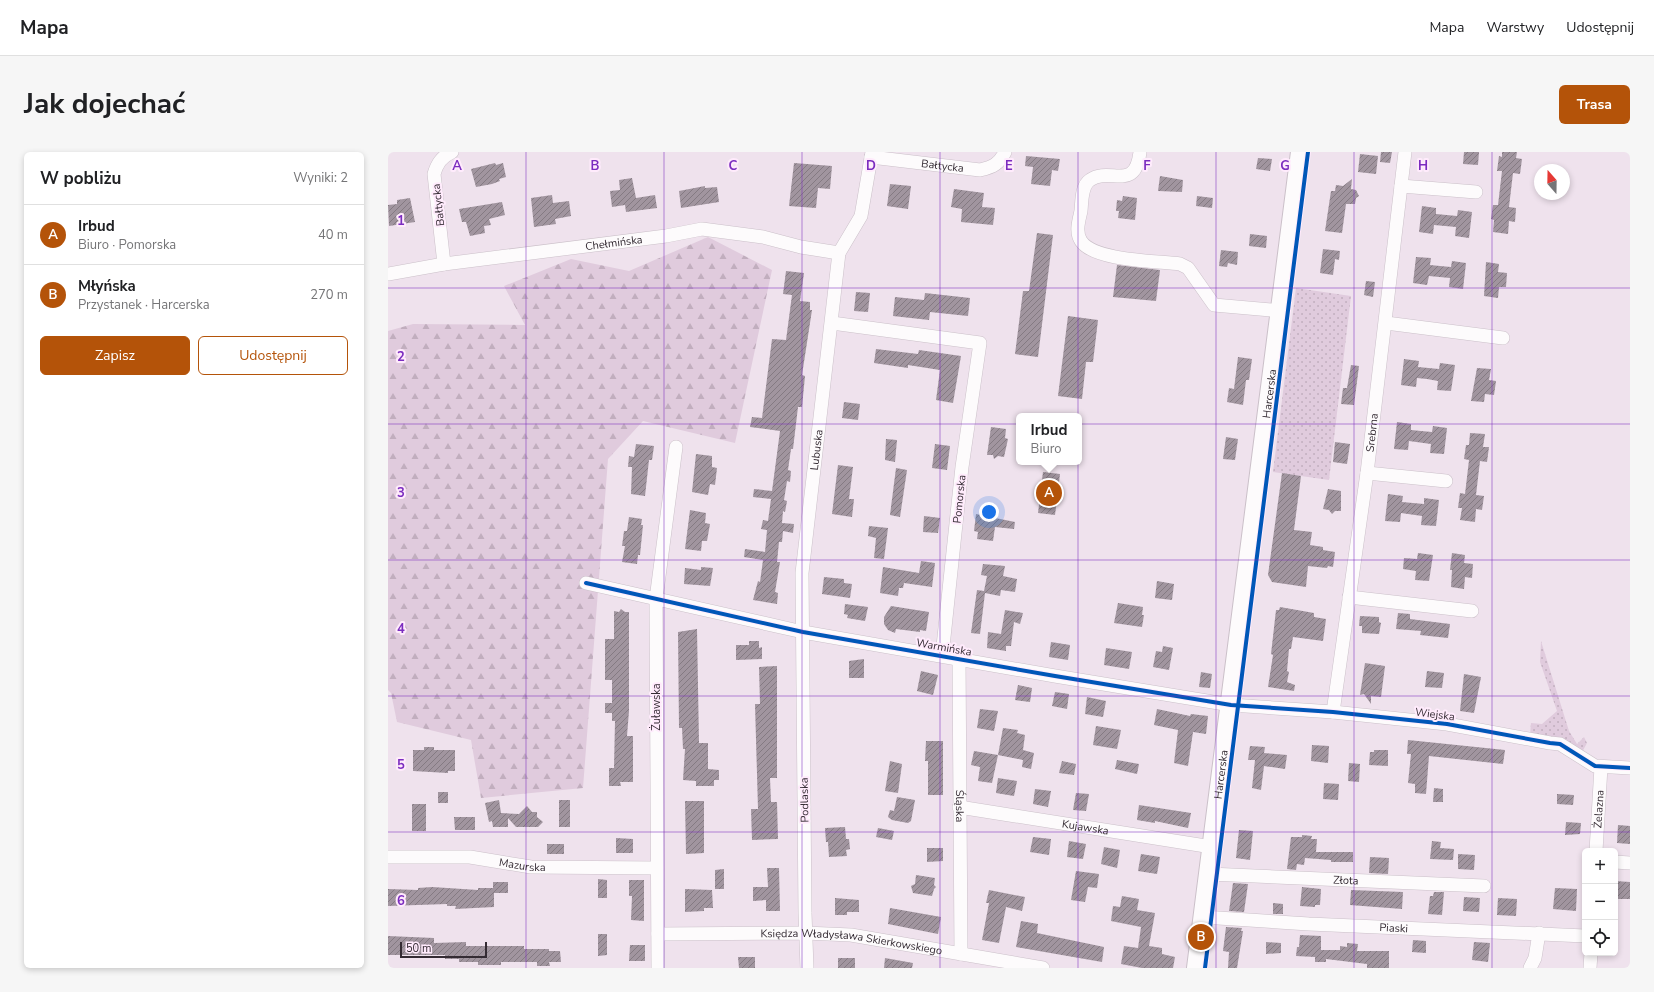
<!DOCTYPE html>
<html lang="pl">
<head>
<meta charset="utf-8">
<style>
  body { margin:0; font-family:"Nunito Sans",sans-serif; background:#f6f6f6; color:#202124 }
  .controls { position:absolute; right:12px; bottom:12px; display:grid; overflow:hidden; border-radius:6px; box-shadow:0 2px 6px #0003 }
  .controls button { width:36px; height:36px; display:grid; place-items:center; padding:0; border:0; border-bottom:1px solid #e0e0e0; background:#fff; color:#202124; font:20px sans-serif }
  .compass { position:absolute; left:1146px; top:12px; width:36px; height:36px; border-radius:50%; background:#fff; box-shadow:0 2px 6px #0003; rotate:340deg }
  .scale { position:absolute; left:12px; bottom:10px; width:87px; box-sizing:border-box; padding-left:4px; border:2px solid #342b33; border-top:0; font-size:11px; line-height:14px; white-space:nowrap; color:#342b33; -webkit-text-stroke:3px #ffebfc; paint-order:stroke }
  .you { position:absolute; left:601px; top:360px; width:14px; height:14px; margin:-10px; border:3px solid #fff; border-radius:50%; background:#1a73e8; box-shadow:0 0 0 6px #1a73e833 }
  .badge { display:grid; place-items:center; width:26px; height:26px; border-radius:50%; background:#b45309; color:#fff; font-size:13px; font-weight:700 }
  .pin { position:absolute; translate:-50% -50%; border:2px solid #fff; box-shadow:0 1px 4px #0006 }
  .popup { position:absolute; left:628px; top:261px; width:66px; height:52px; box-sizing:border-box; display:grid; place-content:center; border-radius:6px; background:#fff; filter:drop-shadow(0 1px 3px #0005); font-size:13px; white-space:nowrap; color:#757577 }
  .popup b { font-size:15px; color:#202124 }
  .popup::after { content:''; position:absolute; left:50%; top:100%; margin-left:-8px; border:8px solid transparent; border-top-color:#fff }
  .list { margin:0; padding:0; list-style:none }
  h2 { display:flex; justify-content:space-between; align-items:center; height:52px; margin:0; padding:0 16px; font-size:17px }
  h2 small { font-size:13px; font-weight:400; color:#757577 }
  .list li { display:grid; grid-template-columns:26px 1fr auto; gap:12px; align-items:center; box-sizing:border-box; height:60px; padding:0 16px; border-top:1px solid #e0e0e0 }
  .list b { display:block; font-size:15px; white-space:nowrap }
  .list p { margin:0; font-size:13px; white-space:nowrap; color:#757577 }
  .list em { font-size:13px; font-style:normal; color:#757577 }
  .actions { display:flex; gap:8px; padding:12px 16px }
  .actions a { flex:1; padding:9px 0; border:1px solid #b45309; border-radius:6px; text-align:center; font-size:14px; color:#b45309 }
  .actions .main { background:#b45309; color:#fff }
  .icon { flex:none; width:22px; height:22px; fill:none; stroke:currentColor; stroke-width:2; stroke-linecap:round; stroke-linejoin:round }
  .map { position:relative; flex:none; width:1242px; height:816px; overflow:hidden; border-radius:6px }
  header { display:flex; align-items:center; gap:24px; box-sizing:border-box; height:56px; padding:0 20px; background:#fff; border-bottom:1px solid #e0e0e0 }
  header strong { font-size:19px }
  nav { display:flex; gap:22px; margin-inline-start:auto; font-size:14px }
  .intro { display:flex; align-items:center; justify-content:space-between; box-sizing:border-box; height:96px; padding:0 24px }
  h1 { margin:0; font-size:28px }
  .button { padding:10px 18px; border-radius:6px; background:#b45309; color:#fff; font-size:14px; font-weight:700 }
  main { display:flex; gap:24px; padding:0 24px }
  aside { flex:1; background:#fff; border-radius:6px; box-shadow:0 2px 6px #0003 }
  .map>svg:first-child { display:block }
</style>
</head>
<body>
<header>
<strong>Mapa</strong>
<nav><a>Mapa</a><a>Warstwy</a><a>Udostępnij</a></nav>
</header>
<div class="intro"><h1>Jak dojechać</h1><a class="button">Trasa</a></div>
<main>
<aside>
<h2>W pobliżu<small>Wyniki: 2</small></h2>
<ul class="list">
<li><span class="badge">A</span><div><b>Irbud</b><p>Biuro · Pomorska</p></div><em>40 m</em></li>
<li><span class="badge">B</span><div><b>Młyńska</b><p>Przystanek · Harcerska</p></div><em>270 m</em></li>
</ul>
<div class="actions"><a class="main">Zapisz</a><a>Udostępnij</a></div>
</aside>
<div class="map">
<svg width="1242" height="816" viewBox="0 0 1242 816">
  <defs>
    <pattern id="grass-dots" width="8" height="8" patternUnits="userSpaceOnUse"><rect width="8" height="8" fill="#e0cbdd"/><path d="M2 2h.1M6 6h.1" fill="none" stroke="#c1aebe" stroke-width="1.8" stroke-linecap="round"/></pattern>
    <pattern id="forest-firs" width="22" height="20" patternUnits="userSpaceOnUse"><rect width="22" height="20" fill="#e0cbdd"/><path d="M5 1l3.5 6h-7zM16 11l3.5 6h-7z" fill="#c1aebe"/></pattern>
    <pattern id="building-hatch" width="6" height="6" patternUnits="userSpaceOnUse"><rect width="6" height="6" fill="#a1959f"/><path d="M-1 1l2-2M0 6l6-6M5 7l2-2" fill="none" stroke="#847a82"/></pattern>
  </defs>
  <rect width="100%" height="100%" fill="#efe2ed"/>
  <g fill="url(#grass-dots)">
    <polygon points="908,136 963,144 941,328 885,320"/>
    <polygon points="1153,489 1181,579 1189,592 1196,585 1199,591 1193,602 1142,583 1143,571 1154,572 1169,559 1152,510"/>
  </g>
  <polygon fill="url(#forest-firs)" points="320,85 384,118 347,291 255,269 220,307 195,636 93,646 83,588 9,570 3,541 0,538 0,179 25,172 137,173 116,134 183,107 241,119"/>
  <g fill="url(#building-hatch)">
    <polygon points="993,0 1004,0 1002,11 992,10"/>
    <polygon points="1076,0 1091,0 1090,13 1075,12"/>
    <polygon points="1114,0 1129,0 1128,6 1134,7 1132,22 1125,21 1121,55 1128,56 1127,70 1121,69 1120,82 1105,80 1106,68 1103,67 1105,53 1110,53 1114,19 1109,19 1111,4 1114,5"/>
    <polygon points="972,2 990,4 988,22 970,20"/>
    <polygon points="638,4 672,7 670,19 664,18 662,34 643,32 645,15 637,14"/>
    <polygon points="870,6 884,7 882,19 868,17"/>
    <polygon points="107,11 108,13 115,11 118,25 111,27 112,29 104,32 88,35 83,17"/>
    <polygon points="406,11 444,14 442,37 430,36 428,56 401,54"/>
    <polygon points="772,24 795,28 794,40 770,39"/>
    <polygon points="244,26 248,46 267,43 269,56 238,60 237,53 224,55 222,39 232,38 231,28"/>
    <polygon points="964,27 963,37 968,38 971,44 968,46 967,52 958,52 954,81 937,79 943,39 947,39 948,33 955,34"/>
    <polygon points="502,32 523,34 520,57 499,54"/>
    <polygon points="317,34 317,36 329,35 331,50 293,56 291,39"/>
    <polygon points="566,37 596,41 594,55 607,56 605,73 573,70 574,57 563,55"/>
    <polygon points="164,43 165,51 181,49 183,64 167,67 168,72 146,75 143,46"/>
    <polygon points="735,44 749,46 747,68 730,66 731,59 728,59 729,48 734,49"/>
    <polygon points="809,44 825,46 824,56 808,54"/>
    <polygon points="22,46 27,70 1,74 0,53 9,52 9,48"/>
    <polygon points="114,50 117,63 101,67 103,73 96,74 97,81 82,84 78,70 74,70 71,57"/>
    <polygon points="1034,54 1048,56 1048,62 1069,64 1070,58 1084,60 1081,86 1067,84 1068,75 1046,73 1045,82 1031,80"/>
    <polygon points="649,81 665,83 650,205 627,202 635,139 641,139"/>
    <polygon points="862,82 879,84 878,96 861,94"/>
    <polygon points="935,97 952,99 951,108 947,107 945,123 932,121"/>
    <polygon points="833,98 850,100 849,113 840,111 839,115 831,114"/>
    <polygon points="1028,105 1043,106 1042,113 1052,114 1063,115 1064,109 1078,111 1075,137 1061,135 1062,126 1041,124 1039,133 1025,131"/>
    <polygon points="1098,110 1111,112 1110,120 1119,121 1118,135 1111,135 1110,146 1096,144"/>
    <polygon points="729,113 772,118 768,149 725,145"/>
    <polygon points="398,119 416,121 412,149 422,150 422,158 424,158 414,223 417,224 414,255 410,255 405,297 403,297 400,318 403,319 402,330 399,329 396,348 399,349 397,360 395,359 394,371 406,372 405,381 395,379 394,390 391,390 389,410 392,410 387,440 390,441 389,452 365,448 370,429 372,430 375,408 356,405 357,397 377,400 379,378 373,377 375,368 380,369 383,347 365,345 366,337 384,339 392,279 362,275 364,265 374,266 384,187 398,188 404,143 395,142"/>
    <polygon points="978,129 987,130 985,145 976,143"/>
    <polygon points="468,140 482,141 480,160 466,159"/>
    <polygon points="537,141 582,146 580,164 542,160 541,168 505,164 507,145 536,148"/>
    <polygon points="680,164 710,168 705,210 698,210 694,247 670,244"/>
    <polygon points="488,197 530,202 531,198 573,204 565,251 548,248 552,218 520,213 520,216 486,211"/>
    <polygon points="850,205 864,207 861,228 858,228 855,253 839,250 841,236 846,237"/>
    <polygon points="1016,207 1031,209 1030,215 1051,217 1052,211 1067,213 1063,239 1049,238 1050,229 1039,227 1029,226 1028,235 1013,233"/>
    <polygon points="963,213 971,214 966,253 953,252 955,236 959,236"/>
    <polygon points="1089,216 1103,217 1101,228 1108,229 1106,243 1097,242 1096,250 1083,249"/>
    <polygon points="456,250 472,252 470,268 454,266"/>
    <polygon points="1009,270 1023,272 1023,278 1033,279 1044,280 1045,274 1059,276 1056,302 1042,301 1043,292 1021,289 1020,298 1006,297"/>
    <polygon points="603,275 618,277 617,286 620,287 616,305 610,304 606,307 605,303 599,303"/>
    <polygon points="1082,281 1097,282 1095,295 1101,295 1099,310 1092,309 1088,343 1096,344 1094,358 1088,357 1087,370 1072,368 1074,356 1070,356 1072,341 1077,342 1081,308 1076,307 1078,293 1081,293"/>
    <polygon points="838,285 850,287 847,308 835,307"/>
    <polygon points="498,287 509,288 507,310 497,308"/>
    <polygon points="947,290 962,292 959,312 945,310"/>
    <polygon points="248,292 266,294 264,308 261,308 257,344 243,342 244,315 240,315 241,304 246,305"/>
    <polygon points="547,292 562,294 559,318 544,316"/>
    <polygon points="308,302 324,304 324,315 329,316 327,333 322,332 320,343 304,340"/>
    <polygon points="450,313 465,315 461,347 466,347 464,365 444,362"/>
    <polygon points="508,316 519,318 512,365 502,363"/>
    <polygon points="655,320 672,322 667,363 650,361"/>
    <polygon points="894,321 913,324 906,378 924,380 922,393 935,395 935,398 947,400 945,415 940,414 939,416 920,414 918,435 884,430 880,423"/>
    <polygon points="940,337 953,339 953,359 947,359 944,362 941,358 935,357"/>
    <polygon points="1000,342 1015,344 1014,350 1036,352 1036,346 1051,348 1048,374 1033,373 1034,364 1013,361 1012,370 997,369"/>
    <polygon points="302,358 318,361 317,371 322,372 319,389 314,389 313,399 297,397"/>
    <polygon points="588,362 627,370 626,377 607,375 605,389 589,387 590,380 586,379"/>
    <polygon points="536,364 552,366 550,381 535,380"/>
    <polygon points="241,365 254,367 253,373 255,373 252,403 250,403 249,412 234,410 237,394 234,394 236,379 239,379"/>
    <polygon points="481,374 500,376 496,407 486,406 488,386 480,384"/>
    <polygon points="1030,401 1045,403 1041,429 1027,428 1028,419 1015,417 1016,406 1029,407"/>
    <polygon points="1064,401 1077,403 1076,411 1085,412 1084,426 1077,425 1076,437 1063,435 1064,418 1062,418"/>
    <polygon points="533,409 547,411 544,435 516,431 515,436 511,436 510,444 492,441 495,415 531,421"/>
    <polygon points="595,412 617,414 615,424 629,427 627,440 613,438 612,444 597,441 592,482 583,481 589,438 596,439 599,424 593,423"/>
    <polygon points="313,415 325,416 322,434 296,432 297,416 313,418"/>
    <polygon points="436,425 456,427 456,431 464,432 462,446 434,442"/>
    <polygon points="769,429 786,432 784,448 767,446"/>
    <polygon points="730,451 755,455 754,463 756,463 754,475 726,471"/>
    <polygon points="457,452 480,455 477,469 459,466 460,463 456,462"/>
    <polygon points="503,454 541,460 538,479 532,478 532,480 508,477 507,481 500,478 496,472 496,465"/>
    <polygon points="892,455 926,461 926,465 938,467 935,489 905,485 903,497 901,497 899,519 901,520 899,530 907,533 906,539 880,535 885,503 883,502 888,458 891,458"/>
    <polygon points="233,457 237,460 241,460 241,559 239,584 245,584 245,630 232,630 233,634 221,634 221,616 226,616 227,569 224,569 224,561 217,561 217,551 224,551 224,528 217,528 217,487 226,487 226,459 231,460"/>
    <polygon points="617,458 635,461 632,472 626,470 623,494 618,494 618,499 599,496 600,480 613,482"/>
    <polygon points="1010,461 1022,462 1022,467 1062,472 1060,486 1032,483 1033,479 1008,477"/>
    <polygon points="972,464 991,465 991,470 993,471 991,482 974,481 974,474 971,474"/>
    <polygon points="309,477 311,591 320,591 320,617 331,618 331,628 326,628 326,634 308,634 308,629 295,628 297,597 295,597 294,576 291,576 290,480"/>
    <polygon points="361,489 371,489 371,496 374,495 374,507 348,508 348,493 361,493"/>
    <polygon points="663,490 682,493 680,508 661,505"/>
    <polygon points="775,494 785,496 781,518 765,515 768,499 774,500"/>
    <polygon points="718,496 744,500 741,517 716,513"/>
    <polygon points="476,507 476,526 461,526 461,509"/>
    <polygon points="977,511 997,514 993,545 983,544 983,552 976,542 972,543"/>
    <polygon points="389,514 389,626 382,626 383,650 389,650 390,687 364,688 363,657 370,657 367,552 372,552 371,515"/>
    <polygon points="533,519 550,523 545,543 529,539"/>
    <polygon points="1039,519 1056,521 1054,536 1037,535"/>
    <polygon points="813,520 824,522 822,536 811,535"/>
    <polygon points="1076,522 1093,525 1086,561 1072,559"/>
    <polygon points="630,533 644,536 642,550 627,548"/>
    <polygon points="667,540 681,542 679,557 664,554"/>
    <polygon points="699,545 718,549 715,565 697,562"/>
    <polygon points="592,557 610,559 606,579 589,576"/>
    <polygon points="769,557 802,564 803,562 820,564 818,582 805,580 800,614 786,611 790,578 766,573"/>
    <polygon points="708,574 733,578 729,597 705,593"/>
    <polygon points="615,576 630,578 629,581 637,583 635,598 646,601 643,617 634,615 635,608 610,603"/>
    <polygon points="1020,588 1117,598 1115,612 1041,604 1038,642 1027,641 1027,632 1020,631 1023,602 1019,602"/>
    <polygon points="538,589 555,589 555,643 540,643 540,609 537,609"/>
    <polygon points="924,593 941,594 940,611 923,609"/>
    <polygon points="862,594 877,595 876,601 899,603 897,617 876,614 873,638 864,636 867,608 860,608"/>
    <polygon points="36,595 46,595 46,598 67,598 67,619 60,619 60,621 25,619 25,598 36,598"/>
    <polygon points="986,598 1000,598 1000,614 981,613 982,600 986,600"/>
    <polygon points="586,599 610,603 604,631 590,629 592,615 583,613"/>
    <polygon points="729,608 751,612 749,622 727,617"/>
    <polygon points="502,609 514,612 510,641 497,639"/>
    <polygon points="674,609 688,612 686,623 671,621"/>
    <polygon points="961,611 972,612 971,630 960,629"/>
    <polygon points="610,626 629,629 626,644 608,641"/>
    <polygon points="936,631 951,632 950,648 935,647"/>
    <polygon points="1046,636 1055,637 1055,650 1045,650"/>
    <polygon points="647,637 663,639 660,655 645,652"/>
    <rect x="50" y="640" width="10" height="11"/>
    <polygon points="688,641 701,642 698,659 685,658"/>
    <polygon points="1169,642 1186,643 1185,653 1169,652"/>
    <polygon points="509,645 527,648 523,669 520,671 504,668 500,665 502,658 506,659"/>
    <polygon points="111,648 113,661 131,662 139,654 144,660 149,660 149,665 155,670 150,675 128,675 120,666 120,675 105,675 104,669 101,670 97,651"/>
    <rect x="171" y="648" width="11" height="27"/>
    <polygon points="297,649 316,649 316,701 298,702"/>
    <rect x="24" y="652" width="14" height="27"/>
    <polygon points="751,653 803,661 800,676 767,669 767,671 749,668"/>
    <polygon points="66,665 87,665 87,678 67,678"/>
    <polygon points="1178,670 1193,671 1192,682 1177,683"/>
    <polygon points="1230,673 1242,674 1242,692 1229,691"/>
    <polygon points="457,675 458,687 461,687 462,697 458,698 459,704 441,705 440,690 438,690 437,676"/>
    <polygon points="490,676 506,679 504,688 488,685"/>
    <polygon points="851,678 865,679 862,708 848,706"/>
    <polygon points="914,683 924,684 923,687 929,687 928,700 965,700 965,710 943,710 943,708 917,706 916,713 909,712 908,718 899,717 903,685 914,685"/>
    <polygon points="645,685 663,687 661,703 642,700"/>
    <polygon points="228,686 245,687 245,701 228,701"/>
    <polygon points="681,689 698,692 695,707 679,705"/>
    <polygon points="1044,689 1053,690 1052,696 1066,697 1065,708 1042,707"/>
    <rect x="159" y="692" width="17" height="10"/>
    <polygon points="716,695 732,698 729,716 713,712"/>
    <polygon points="539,696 555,696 555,709 539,710"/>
    <polygon points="753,702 772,705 769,722 750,719"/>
    <polygon points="1070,702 1087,703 1086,718 1070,717"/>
    <polygon points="982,705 1001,706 1000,722 981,721"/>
    <polygon points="379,716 391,716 392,759 378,759 378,748 365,749 365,735 380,735"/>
    <polygon points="336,717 336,737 327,737 327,718"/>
    <polygon points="688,719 711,722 709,736 700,735 697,750 683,748"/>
    <polygon points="528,723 547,726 546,733 548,735 546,737 544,744 525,741 523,734 527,732"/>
    <polygon points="210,727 219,728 219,746 210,746"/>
    <polygon points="241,728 256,728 256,769 243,768 244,744 241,744"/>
    <polygon points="1227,729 1242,730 1242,747 1227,747"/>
    <polygon points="105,730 120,730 120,741 106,741 106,755 67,757 68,754 59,754 59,752 0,754 0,737 30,738 30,736 44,735 90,738 90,736 105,736"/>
    <polygon points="845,731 860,732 856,760 841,759"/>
    <polygon points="914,735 933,737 932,753 927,753 927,755 912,754"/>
    <polygon points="1167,736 1189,737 1188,759 1165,757"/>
    <polygon points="297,737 324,738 325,756 316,756 316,759 297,760"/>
    <polygon points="601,738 637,745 634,759 618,755 611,791 594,788 601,751 598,751"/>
    <polygon points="963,738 1015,740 1014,757 962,753"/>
    <polygon points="1046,740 1056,740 1054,763 1040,762 1042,744 1045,744"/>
    <polygon points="734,744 751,747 749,758 767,761 761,794 774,796 774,802 787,805 785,816 754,816 733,812 736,794 750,796 753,775 723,769 725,754 732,755"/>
    <polygon points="1076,745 1092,746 1091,760 1075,759"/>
    <polygon points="447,746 471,748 471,760 459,760 459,763 447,763"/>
    <polygon points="1110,746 1129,747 1128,764 1109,763"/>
    <polygon points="885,751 895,752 895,762 885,762"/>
    <polygon points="502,756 553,765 550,782 500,772"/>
    <polygon points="633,769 650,772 649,781 716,795 714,810 628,795"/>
    <polygon points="838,775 854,776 853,779 855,779 849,816 840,816 841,800 835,799"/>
    <polygon points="210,782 219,782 219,803 210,804"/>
    <polygon points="912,783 933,784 933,798 952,798 952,794 959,795 959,791 970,792 969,799 1001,799 1001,816 979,816 979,812 938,807 938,810 927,810 927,805 908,804 909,795 911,795"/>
    <polygon points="0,784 46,786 46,791 78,790 78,794 136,794 136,797 161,797 161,799 172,799 173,810 161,810 162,814 149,814 149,810 113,810 113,813 90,813 90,810 71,810 71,807 57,807 57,803 0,803"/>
    <polygon points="1025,788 1038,789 1038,801 1024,800"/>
    <polygon points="878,790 893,791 893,801 878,802"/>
    <polygon points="1086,790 1102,791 1100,810 1084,808"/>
    <polygon points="242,793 257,793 257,809 241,809"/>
    <polygon points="350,805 367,805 367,816 351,816"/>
    <rect x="450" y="806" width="17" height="10"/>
    <polygon points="497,806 525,811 524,816 496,816"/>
  </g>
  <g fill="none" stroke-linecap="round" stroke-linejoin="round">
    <g stroke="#cbc0c9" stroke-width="14">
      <g id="street">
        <path d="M752 0C747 41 722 14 702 28 693 34 694 50 693 59 691 68 687 80 693 89 706 109 769 109 792 112L800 116 826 153 883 158 892 161"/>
        <path id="s1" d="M483 5 592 18C605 15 611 12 617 0"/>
        <polyline points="1013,34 1088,40"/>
        <path d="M56 112 46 22C49 12 53 5 64 0"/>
        <path id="s2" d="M0 122 56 112 278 84 314 77 375 85 413 95 451 101"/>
        <polyline points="444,171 592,191 574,315 554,504"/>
        <polyline points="998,171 1115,186"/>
        <polyline points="979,321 1058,329"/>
        <polyline points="198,431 415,480 667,524 843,553 945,560 1059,572 1162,591 1172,592 1207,614 1242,616"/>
        <polyline points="961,445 1084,459"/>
        <path id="s3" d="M571 506 573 802"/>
        <path id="s4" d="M945 560 979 321 1017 0"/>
        <path id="s5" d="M571 655 824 695"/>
        <path id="s6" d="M1208 699 1213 615"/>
        <path id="s7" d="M0 705H82L143 715 269 716"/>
        <polyline points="1227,710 1242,711"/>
        <path id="s8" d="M821 722 1096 734"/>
        <path id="s9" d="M815 765 921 772 1197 784"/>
        <path id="s10" d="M270 782 417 781 463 783 655 816"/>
        <polyline points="270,816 268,447 288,295"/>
        <path id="s11" d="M419 816 417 761 414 421 451 101 473 64 484 0"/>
        <polyline points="1142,816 1147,806 1151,781"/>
        <polyline points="1202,816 1203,801"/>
      </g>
    </g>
    <g stroke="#cbc0c9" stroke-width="20">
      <g id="secondary">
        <path id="s12" d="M808 816 912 0"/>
      </g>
    </g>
    <use href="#street" stroke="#fdfbfc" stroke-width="13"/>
    <use href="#secondary" stroke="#fdfbfc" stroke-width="18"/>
    <g stroke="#ffebfc" stroke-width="6">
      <g id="cycleway">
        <polyline points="198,431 415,480 667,524 843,553 945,560 1059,572 1162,591 1172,592 1207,614 1242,616"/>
        <polyline points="817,816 920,0"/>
      </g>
    </g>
    <use href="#cycleway" stroke="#0057b8" stroke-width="4"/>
  </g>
  <path fill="none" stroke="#7b2cbf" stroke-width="1" stroke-opacity="0.55" d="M138 0V816M276 0V816M414 0V816M552 0V816M690 0V816M828 0V816M966 0V816M1104 0V816M0 136H1242M0 272H1242M0 408H1242M0 544H1242M0 680H1242"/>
  <g text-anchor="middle" stroke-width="4" stroke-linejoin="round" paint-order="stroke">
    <g font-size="11" fill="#342b33" stroke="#ffebfc">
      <text dy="4" stroke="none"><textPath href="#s1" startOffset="72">Bałtycka</textPath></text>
      <text transform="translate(50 53) rotate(-96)" y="4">Bałtycka</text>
      <text dy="4" stroke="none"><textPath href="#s2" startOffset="228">Chełmińska</textPath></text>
      <text dy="4" stroke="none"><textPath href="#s12" startOffset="579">Harcerska</textPath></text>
      <text dy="4" stroke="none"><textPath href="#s4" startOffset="282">Srebrna</textPath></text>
      <text dy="4" stroke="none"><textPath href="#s11" startOffset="519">Lubuska</textPath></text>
      <text transform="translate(571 347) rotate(-84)" y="4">Pomorska</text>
      <text transform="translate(556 495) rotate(10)" y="4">Warmińska</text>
      <text transform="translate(268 555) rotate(-90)" y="4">Żuławska</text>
      <text transform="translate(1047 562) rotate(7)" y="4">Wiejska</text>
      <text dy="4" stroke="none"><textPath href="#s12" startOffset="195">Harcerska</textPath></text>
      <text transform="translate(416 648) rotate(-91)" y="4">Podlaska</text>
      <text dy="4" stroke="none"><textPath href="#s3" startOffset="148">Śląska</textPath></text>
      <text dy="4" stroke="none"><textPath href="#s6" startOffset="42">Żelazna</textPath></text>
      <text dy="4" stroke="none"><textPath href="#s5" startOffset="128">Kujawska</textPath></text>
      <text dy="4" stroke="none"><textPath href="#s7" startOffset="135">Mazurska</textPath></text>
      <text dy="4" stroke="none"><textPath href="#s8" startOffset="137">Złota</textPath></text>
      <text dy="4" stroke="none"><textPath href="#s9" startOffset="191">Piaski</textPath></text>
      <text dy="4" stroke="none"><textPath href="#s10" startOffset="194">Księdza Władysława Skierkowskiego</textPath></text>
    </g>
  </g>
  <g font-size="13" text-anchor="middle" font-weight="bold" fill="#7b2cbf" stroke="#ffebfc" stroke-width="4" stroke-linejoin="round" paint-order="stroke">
    <text x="69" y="18">A</text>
    <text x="207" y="18">B</text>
    <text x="345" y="18">C</text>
    <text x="483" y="18">D</text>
    <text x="621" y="18">E</text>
    <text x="759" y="18">F</text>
    <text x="897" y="18">G</text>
    <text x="1035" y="18">H</text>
    <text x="13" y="73">1</text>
    <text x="13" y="209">2</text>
    <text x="13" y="345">3</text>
    <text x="13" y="481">4</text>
    <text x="13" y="617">5</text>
    <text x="13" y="753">6</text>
  </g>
</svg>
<div class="controls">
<button>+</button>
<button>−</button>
<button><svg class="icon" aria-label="locate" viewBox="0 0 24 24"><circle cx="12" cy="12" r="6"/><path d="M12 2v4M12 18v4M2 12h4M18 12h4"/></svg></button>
</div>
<svg class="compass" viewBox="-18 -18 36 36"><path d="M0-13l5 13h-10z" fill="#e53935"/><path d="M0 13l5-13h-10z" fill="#757577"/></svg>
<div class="scale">50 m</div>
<div class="you"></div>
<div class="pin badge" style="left:661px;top:341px">A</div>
<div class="popup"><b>Irbud</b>Biuro</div>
<div class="pin badge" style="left:813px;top:785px">B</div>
</div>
</main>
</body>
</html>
